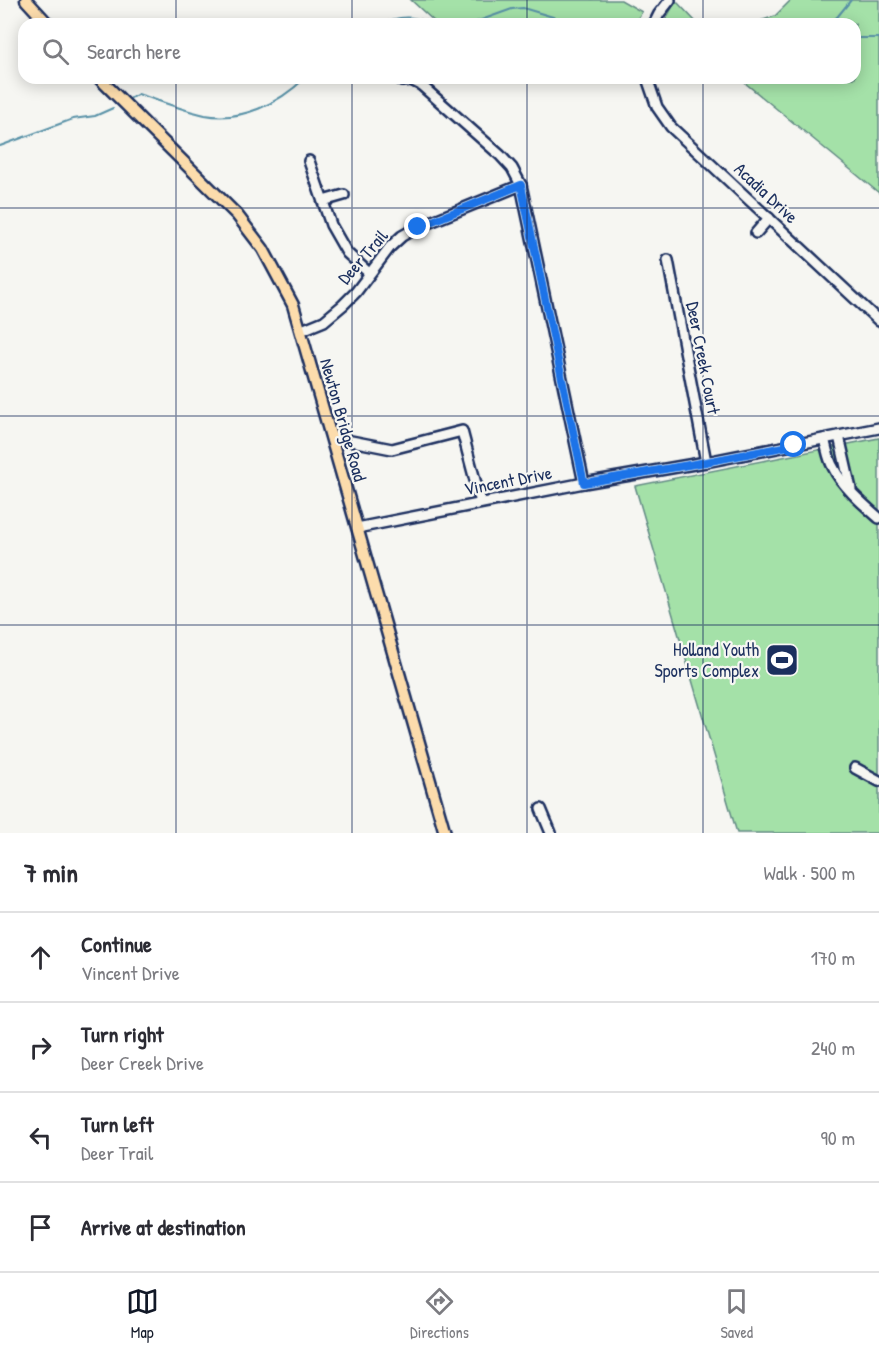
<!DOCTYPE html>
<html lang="en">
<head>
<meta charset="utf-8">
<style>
  body { margin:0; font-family:"Patrick Hand",sans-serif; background:#f2f2f3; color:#2b2b33 }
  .stop { position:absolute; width:18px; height:18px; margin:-14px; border:4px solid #1a73e8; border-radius:50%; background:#fff }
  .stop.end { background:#1a73e8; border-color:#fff; box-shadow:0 2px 6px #0008 }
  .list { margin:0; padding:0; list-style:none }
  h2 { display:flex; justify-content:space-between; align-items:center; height:78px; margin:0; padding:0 24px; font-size:26px }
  h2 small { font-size:20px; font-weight:400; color:#7c7c81 }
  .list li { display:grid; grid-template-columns:39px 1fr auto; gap:18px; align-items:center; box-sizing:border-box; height:90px; padding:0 24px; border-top:2px solid #e1e1e2 }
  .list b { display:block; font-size:22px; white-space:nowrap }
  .list p { margin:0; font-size:20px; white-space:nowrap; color:#7c7c81 }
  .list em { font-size:20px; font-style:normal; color:#7c7c81 }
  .icon { flex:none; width:33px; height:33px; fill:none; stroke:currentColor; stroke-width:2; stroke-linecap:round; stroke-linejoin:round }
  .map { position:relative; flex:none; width:879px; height:833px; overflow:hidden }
  .search { position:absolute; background:#fff; box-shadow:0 3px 15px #0003; left:18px; right:18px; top:18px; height:66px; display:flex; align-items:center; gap:15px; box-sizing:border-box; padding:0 21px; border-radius:18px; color:#7c7c81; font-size:22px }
  .sheet { height:438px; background:#fff }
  nav { display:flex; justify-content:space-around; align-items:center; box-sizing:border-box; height:84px; border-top:2px solid #e1e1e2; background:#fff; font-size:16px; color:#7c7c81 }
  nav a { display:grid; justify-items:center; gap:3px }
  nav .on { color:#111827 }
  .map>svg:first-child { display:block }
</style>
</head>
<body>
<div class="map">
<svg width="879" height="833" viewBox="0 0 879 833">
  <rect width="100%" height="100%" fill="#f6f6f2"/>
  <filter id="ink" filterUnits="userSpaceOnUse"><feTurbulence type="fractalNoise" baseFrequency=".0167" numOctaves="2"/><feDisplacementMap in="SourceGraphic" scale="12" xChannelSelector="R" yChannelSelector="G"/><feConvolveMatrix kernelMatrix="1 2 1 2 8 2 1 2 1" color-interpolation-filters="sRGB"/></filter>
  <g filter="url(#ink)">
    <g fill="#a4e1a8" stroke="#608883" stroke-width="1.5">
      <polygon points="411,0 621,0 642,12 634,24 437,24"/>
      <polygon points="791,0 879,0 879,193 739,78 855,78 855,24 751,24 775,16"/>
      <polygon points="676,1 698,24 663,24"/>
      <polygon points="879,438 879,833 737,833 635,486"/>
    </g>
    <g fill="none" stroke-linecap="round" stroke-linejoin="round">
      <g stroke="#5891a7" stroke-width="2">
        <path d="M381 24C404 13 415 18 438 24"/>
        <polyline points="465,24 473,23 512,9 523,8 573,23 583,24"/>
        <polyline points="635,24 637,24"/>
        <polyline points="829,24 838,16 851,0"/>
        <polyline points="855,38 879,38"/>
        <path d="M131 98 138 94C160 101 182 110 205 115 242 122 279 103 305 78"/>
        <polyline points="0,146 73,119 95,116 113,108"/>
      </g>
      <g stroke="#1b2f5e" stroke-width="14">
        <g id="minor">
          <polyline points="654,24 659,14 670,0"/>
          <polyline points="647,78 657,107 671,127 879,321"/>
          <polyline points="402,81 411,80 421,85 500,155 512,168 521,185 584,483"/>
          <polyline points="309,161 331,225 347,253 369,273"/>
          <polyline points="323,201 344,195"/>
          <polyline points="756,233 769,218"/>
          <polyline points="668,260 706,462"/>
          <polyline points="302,330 324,321 343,305 356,292 390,247 402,236 418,227 521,185"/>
          <polyline points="839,436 851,489"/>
          <polyline points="331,437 392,449 462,431 481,503"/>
          <path d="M824 439C827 448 828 459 833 467 842 486 863 504 879 518"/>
          <polyline points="357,528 584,483 706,462 879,428"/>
          <polyline points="855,768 879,781"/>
          <polyline points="541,809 551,833"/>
        </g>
      </g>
      <g stroke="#1b2f5e" stroke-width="15">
        <g id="major">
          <polyline points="26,0 48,24"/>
          <polyline points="99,78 237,215 263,249 293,305 445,833"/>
        </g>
      </g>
      <use href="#minor" stroke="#f6f6f2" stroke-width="9"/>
      <use href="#major" stroke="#fcdcac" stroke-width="10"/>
    </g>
  </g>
  <g fill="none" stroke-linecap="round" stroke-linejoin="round" filter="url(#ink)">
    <polyline stroke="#1a73e8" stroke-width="8" points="418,227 521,185 584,483 706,462 794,445"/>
  </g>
  <path fill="none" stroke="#1b2f5e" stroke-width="1.5" stroke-opacity="0.55" d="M176 0V24M352 0V24M527 0V24M703 0V24M176 78V833M352 78V833M527 78V833M703 78V833M0 208H879M0 416H879M0 625H879"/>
  <defs>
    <g id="stadium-square" transform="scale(1.725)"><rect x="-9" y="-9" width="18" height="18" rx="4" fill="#1b2f5e" stroke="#f6f6f2"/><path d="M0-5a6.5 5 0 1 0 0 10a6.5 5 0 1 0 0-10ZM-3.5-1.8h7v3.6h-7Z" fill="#fff"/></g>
  </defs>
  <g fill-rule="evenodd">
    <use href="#stadium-square" x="782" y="660"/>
  </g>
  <g text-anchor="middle" stroke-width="4.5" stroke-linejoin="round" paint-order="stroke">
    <g font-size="18" fill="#1b2f5e" stroke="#f6f6f2">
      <text transform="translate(766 193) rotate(43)" y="6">Acadia Drive</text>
      <text transform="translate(363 257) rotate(-49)" y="6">Deer Trail</text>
      <text transform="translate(703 358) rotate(79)" y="6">Deer Creek Court</text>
      <text transform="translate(343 420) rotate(74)" y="6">Newton Bridge Road</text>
      <text transform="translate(508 481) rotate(-11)" y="6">Vincent Drive</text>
    </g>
    <g font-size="18" fill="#1b2f5e" stroke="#f6f6f2" text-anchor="end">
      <text x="759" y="656">Holland Youth<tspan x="759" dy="21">Sports Complex</tspan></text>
    </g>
  </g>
</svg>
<div class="stop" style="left:794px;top:445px"></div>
<div class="stop end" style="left:418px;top:227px"></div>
<div class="search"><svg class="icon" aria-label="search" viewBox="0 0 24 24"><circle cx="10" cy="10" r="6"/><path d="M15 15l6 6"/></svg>Search here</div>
</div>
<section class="sheet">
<h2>7 min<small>Walk · 500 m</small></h2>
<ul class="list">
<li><svg class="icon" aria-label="ahead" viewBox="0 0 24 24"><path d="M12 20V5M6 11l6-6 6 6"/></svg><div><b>Continue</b><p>Vincent Drive</p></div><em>170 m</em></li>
<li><svg class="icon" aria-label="right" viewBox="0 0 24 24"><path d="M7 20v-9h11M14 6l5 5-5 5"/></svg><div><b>Turn right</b><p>Deer Creek Drive</p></div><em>240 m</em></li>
<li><svg class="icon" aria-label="left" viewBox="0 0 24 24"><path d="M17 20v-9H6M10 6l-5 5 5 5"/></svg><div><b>Turn left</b><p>Deer Trail</p></div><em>90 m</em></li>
<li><svg class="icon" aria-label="arrive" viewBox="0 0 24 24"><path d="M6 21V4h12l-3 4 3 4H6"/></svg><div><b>Arrive at destination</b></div></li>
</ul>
</section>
<nav>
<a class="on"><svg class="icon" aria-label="map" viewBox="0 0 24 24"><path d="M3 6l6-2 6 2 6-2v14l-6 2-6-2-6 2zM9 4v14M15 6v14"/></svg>Map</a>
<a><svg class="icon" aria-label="directions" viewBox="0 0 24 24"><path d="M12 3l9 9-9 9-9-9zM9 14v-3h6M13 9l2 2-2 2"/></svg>Directions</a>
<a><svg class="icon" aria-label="saved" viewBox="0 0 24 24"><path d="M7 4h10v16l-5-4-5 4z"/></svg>Saved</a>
</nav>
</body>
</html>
